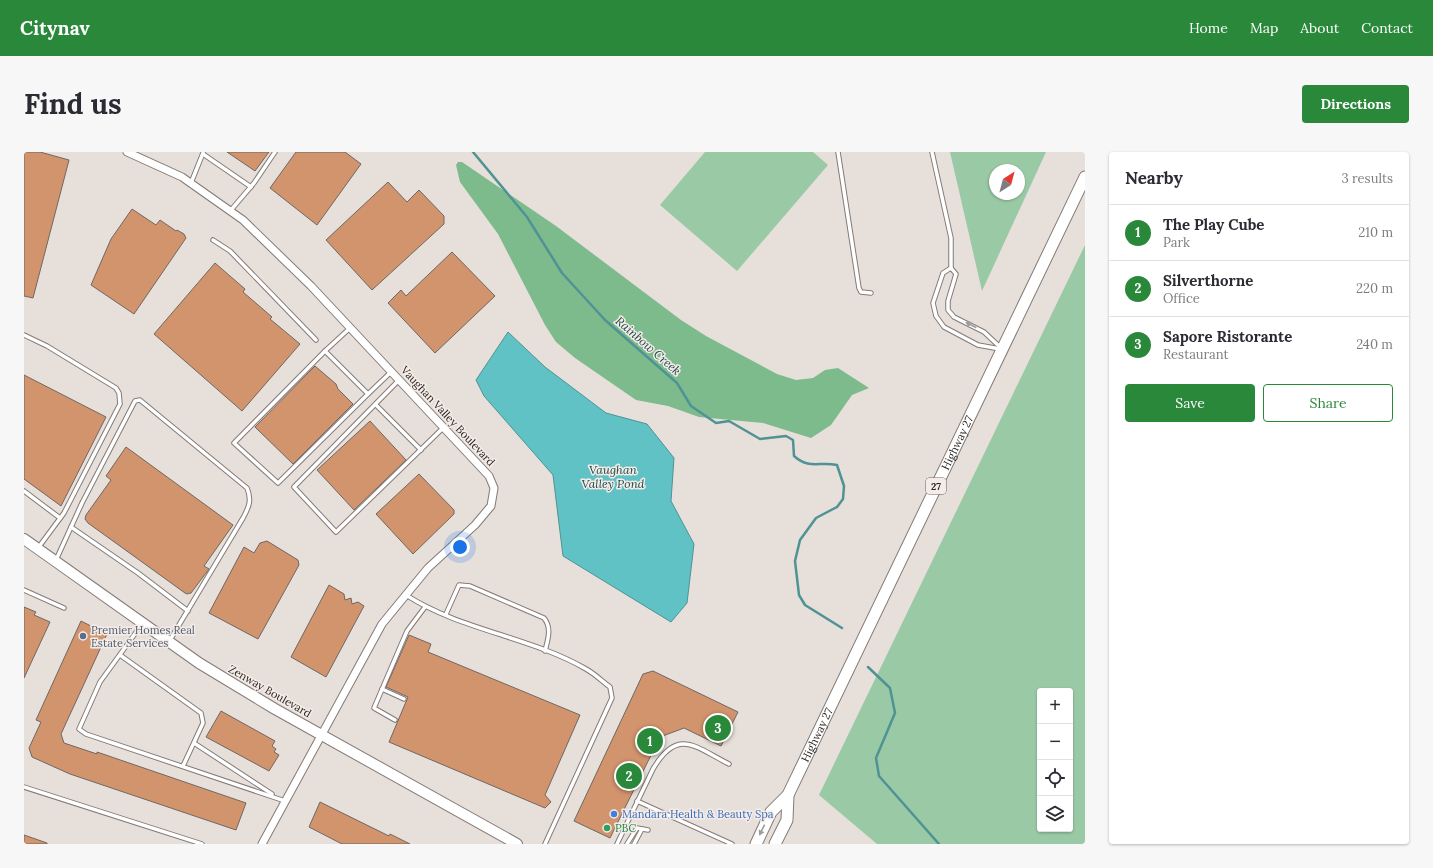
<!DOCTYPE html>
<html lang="en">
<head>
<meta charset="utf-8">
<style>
  body { margin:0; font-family:Lora,serif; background:#f7f7f7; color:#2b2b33 }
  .controls { position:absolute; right:12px; bottom:12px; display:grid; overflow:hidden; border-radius:4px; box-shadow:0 1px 3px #0004 }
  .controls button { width:36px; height:36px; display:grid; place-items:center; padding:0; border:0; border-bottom:1px solid #e1e1e2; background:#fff; color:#2b2b33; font:20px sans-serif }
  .compass { position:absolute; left:965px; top:12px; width:36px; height:36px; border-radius:50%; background:#fff; box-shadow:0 1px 3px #0004; rotate:36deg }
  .you { position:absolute; left:436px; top:395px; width:14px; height:14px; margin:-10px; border:3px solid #fff; border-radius:50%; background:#1a73e8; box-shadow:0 0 0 6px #1a73e833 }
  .badge { display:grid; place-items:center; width:26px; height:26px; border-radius:50%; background:#2a883a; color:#fff; font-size:13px; font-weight:700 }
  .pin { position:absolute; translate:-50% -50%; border:2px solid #fff; box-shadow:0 1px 4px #0006 }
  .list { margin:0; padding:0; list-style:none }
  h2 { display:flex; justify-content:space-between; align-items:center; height:52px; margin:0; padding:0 16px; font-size:17px }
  h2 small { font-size:13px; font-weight:400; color:#7c7c81 }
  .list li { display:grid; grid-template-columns:26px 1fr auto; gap:12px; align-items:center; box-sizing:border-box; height:56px; padding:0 16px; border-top:1px solid #e1e1e2 }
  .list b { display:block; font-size:15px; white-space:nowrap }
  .list p { margin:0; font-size:13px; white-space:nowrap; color:#7c7c81 }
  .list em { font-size:13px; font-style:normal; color:#7c7c81 }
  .actions { display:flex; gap:8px; padding:12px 16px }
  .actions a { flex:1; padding:9px 0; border:1px solid #2a883a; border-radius:4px; text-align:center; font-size:14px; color:#2a883a }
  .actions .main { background:#2a883a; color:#fff }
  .icon { flex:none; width:22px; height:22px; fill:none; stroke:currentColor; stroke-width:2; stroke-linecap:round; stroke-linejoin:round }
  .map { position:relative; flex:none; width:1061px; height:692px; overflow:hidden; border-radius:4px }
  header { display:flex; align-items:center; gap:24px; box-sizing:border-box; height:56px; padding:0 20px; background:#2a883a; color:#fff }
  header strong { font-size:19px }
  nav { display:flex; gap:22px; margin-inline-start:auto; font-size:14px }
  .intro { display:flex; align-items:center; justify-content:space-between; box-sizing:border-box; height:96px; padding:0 24px }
  h1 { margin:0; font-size:28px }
  .button { padding:10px 18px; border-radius:4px; background:#2a883a; color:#fff; font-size:14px; font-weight:700 }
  main { display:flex; gap:24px; padding:0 24px }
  aside { flex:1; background:#fff; border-radius:4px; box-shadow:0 1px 3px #0004 }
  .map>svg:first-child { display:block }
</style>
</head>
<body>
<header>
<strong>Citynav</strong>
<nav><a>Home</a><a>Map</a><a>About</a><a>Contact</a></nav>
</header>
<div class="intro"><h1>Find us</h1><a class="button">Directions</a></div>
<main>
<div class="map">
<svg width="1061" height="692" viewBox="0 0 1061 692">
  <rect width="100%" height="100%" fill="#e7dfda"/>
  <g fill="#9ac9a5" fill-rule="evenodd">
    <polygon points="681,0 789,0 804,13 713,119 636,53"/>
    <path d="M926 0H1022L958 139ZM971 18H995V42H971Z"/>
    <path d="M1061 93V692H853L795 643ZM1016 539H1046V677H1016Z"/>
  </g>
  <polygon fill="#7dbb8d" points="434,10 438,10 532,74 657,168 682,184 753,222 772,228 789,226 801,218 814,216 845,236 828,243 807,273 787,286 739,271 675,265 644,254 612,248 551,206 532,190 521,173 474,82 436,30 432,13"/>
  <polygon fill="#60c2c5" stroke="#4f9394" points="484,180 521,215 582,261 623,272 650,306 647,349 670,392 663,451 647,470 539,404 529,323 460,244 452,228"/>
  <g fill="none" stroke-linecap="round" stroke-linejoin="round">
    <g stroke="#4f9394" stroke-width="2.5">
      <path d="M449 0 503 65 538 121 581 168 653 231 667 254 692 271 705 269 736 287 762 284 769 288 770 304C786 318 795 309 813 313L820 334 819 347 813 355 792 366 776 388 771 409 775 443 781 453 818 476"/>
      <polyline points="844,515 866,536 871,561 852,606 855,624 915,692"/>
    </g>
  </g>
  <g fill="#d2946d" stroke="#6f6763">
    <polygon points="0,0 16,0 45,8 9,146 0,144"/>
    <polygon points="203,0 245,0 231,19"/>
    <polygon points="272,0 321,0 337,12 293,73 246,36"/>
    <polygon points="364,30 383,50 395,38 420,64 420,72 348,138 302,88"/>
    <polygon points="108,57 132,73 136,68 152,79 153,78 160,82 162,86 110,162 67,133 87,87"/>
    <polygon points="428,100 471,144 411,201 364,151 377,138 382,144"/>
    <polygon points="191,111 221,137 219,140 248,165 246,167 276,192 218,259 130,182"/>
    <polygon points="291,214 312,232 314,237 329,252 269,312 231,275"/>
    <polygon points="0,223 82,265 37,354 0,327"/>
    <polygon points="346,269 382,308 330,358 293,318"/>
    <polygon points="102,295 209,373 180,414 185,417 167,441 163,442 161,441 64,371 61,367 62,363 87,328 82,324"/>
    <polygon points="395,322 430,358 430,362 389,402 352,362"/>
    <polygon points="243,389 274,408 275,413 234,487 185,461 220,395 230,401 236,391"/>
    <polygon points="305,433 320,442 321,448 327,446 328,452 334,450 340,454 302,525 267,505"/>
    <polygon points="0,455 12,460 10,463 26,470 0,526"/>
    <polygon points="57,469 83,482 37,582 40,591 73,602 73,600 222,651 212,678 46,622 8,605 5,596 17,570 12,568"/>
    <polygon points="385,483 407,492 404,500 556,563 521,643 527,650 521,656 365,590 384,545 362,535"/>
    <polygon points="629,519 714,560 697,594 660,576 636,585 586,686 550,669 619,522"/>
    <polygon points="197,559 251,589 248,594 252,597 250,600 255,603 245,619 182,585"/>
    <polygon points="296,650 365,684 366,682 386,692 318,692 285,675"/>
    <polygon points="0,683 23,691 23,692 0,692"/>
  </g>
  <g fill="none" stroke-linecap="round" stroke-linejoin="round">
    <g stroke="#837b77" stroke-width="5.5">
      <g id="lane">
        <polyline points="814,0 835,136 837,140 847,141"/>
        <polyline points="908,0 927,86 927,116 932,122 924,149 924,158 930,165 960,180 977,196"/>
        <polyline points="179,2 227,35"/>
        <polyline points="167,31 179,1"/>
        <polyline points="207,58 230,31 251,0"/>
        <polyline points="189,88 206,99 292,188"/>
        <polyline points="927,116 919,121 909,151 912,164 920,175 954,193 976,197"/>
        <polyline points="326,176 301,199 344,242 367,220"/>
        <polyline points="0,183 23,194 92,236 95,241 96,252 40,361 14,396"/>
        <polyline points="301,199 210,291 254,331 344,242"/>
        <polyline points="375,228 270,335 312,380 419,276"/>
        <polyline points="352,253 397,298"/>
        <polyline points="0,339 36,366"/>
        <polyline points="47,375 114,421 164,459"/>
        <path d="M32 408 58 351 111 249 116 248 223 336C228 348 225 355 219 366L146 488"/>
        <polyline points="0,438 40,456"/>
        <path d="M382 443C436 478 507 485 562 517 571 522 578 529 586 535L588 546 521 692"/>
        <path d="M422 462 435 433 446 434 520 466C528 476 524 487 521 499"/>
        <polyline points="118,472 76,530 55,577 62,582 261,649"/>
        <polyline points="96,503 177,561 179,571 159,614"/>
        <polyline points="358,537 380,547"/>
        <polyline points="371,568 350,556 383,479 401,455"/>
        <polyline points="170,591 248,642"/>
        <polyline points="0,635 178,692"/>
        <polyline points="613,649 708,692"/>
        <path d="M593 692 629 617C654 575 671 595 705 612"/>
        <polyline points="603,692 613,676 624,678"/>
        <polyline points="610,692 618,677"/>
      </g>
    </g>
    <g stroke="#837b77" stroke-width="9">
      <polyline id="street" points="103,0 158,25 219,68 287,134 465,324 470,336 467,354 451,373 404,416 358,472 238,692"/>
    </g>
    <g stroke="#837b77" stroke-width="12">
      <polyline id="secondary" points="0,387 175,511 251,557 493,692"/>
    </g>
    <g stroke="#837b77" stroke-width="13">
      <g id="primary">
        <path id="s1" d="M732 692 747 660 764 643 1061 25"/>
        <polyline points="751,692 763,668 764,643"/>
      </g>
    </g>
    <use href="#lane" stroke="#fff" stroke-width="3.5"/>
    <use href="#street" stroke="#fff" stroke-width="7"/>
    <use href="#secondary" stroke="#fff" stroke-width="10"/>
    <use href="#primary" stroke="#fff" stroke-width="11"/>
  </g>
  <defs><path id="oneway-solid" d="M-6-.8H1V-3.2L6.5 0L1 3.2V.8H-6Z"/></defs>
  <g fill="#9e9d9c">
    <use href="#oneway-solid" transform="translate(947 173) rotate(-153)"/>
    <use href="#oneway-solid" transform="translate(738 678) rotate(116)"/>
  </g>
  <circle fill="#5c6f8a" stroke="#f5ece7" stroke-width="1.5" cx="59" cy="484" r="4"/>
  <circle fill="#3f7fe0" stroke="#f5ece7" stroke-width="1.5" cx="590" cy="662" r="4"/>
  <circle fill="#2e9e5b" stroke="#f5ece7" stroke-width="1.5" cx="583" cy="676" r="4"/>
  <g text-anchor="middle" stroke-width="3" stroke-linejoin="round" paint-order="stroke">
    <rect fill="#f5ece7" stroke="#66615e" stroke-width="1" x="902" y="326" width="20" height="16" rx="3"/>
    <g font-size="10" font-weight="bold" fill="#282523">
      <text x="912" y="338">27</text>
    </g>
    <g font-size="11" fill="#282523" stroke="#f5ece7">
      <text transform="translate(424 264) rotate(47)" y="4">Vaughan Valley Boulevard</text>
      <text dy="4" stroke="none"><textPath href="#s1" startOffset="450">Highway 27</textPath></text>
      <text transform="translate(246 539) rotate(30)" y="4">Zenway Boulevard</text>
      <text dy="4" stroke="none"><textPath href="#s1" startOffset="126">Highway 27</textPath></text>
    </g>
    <g font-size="11" fill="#4e5e75" stroke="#f5ece7" text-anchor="start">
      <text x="67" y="482">Premier Homes Real<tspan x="67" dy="13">Estate Services</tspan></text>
    </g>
    <g font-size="11" fill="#366cbe" stroke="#f5ece7" text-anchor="start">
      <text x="598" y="666">Mandara Health &amp; Beauty Spa</text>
    </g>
    <g font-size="11" fill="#27864d" stroke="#f5ece7" text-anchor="start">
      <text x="591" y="680">PBC</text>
    </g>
    <g font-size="12" font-style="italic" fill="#204c4e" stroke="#f5ece7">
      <text transform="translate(624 194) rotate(41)" y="4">Rainbow Creek</text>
      <text x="589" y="322">Vaughan<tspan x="589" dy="14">Valley Pond</tspan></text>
    </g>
  </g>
</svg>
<div class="controls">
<button>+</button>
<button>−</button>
<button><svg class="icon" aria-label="locate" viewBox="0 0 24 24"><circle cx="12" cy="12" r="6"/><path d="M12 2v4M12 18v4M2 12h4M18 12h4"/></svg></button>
<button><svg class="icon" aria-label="layers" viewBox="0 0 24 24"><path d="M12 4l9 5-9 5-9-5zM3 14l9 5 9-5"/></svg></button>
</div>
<svg class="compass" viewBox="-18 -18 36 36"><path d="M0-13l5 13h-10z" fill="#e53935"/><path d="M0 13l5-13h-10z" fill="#7c7c81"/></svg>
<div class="you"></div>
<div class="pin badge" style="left:626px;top:589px">1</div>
<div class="pin badge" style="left:605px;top:624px">2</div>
<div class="pin badge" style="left:694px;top:576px">3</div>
</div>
<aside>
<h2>Nearby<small>3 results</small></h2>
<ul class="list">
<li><span class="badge">1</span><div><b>The Play Cube</b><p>Park</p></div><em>210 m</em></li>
<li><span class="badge">2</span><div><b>Silverthorne</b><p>Office</p></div><em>220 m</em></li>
<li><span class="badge">3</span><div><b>Sapore Ristorante</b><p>Restaurant</p></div><em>240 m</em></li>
</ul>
<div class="actions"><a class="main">Save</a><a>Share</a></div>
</aside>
</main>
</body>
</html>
